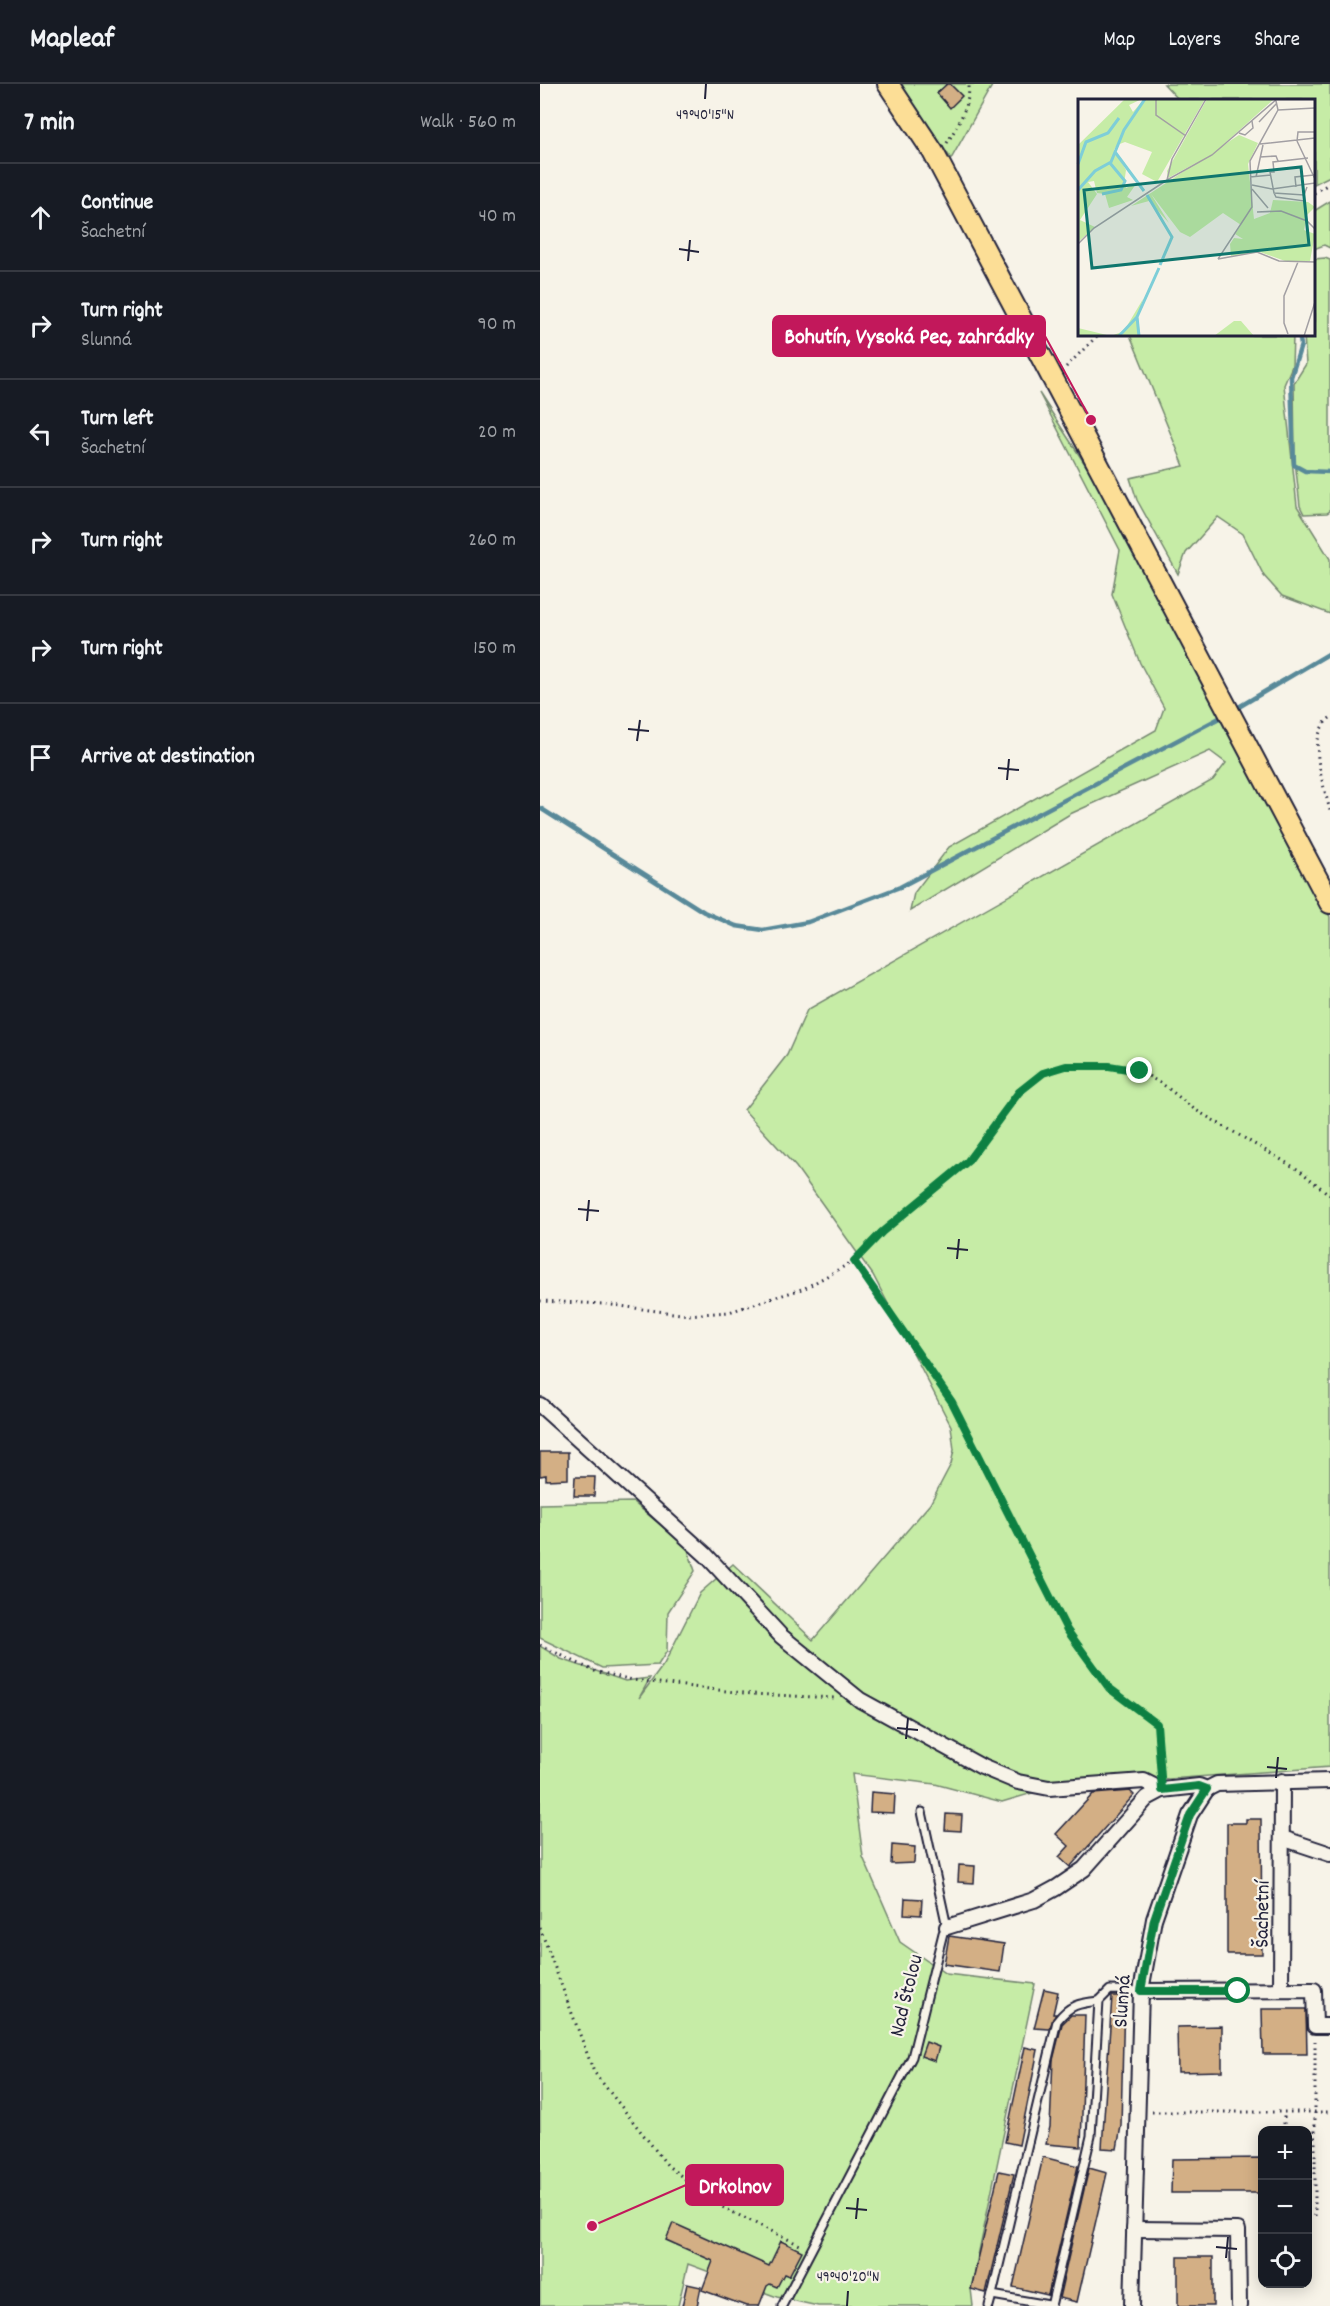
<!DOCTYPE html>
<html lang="en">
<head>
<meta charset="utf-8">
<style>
  body { margin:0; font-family:Dekko,sans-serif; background:#242831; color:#f1f3f6 }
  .controls { position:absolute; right:18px; bottom:18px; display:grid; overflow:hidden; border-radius:12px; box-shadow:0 3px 15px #0003 }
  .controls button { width:54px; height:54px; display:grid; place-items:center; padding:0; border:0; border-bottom:2px solid #363941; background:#171b24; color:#f1f3f6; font:30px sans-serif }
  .stop { position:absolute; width:18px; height:18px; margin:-14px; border:4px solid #0b8043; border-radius:50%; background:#fff }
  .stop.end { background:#0b8043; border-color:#fff; box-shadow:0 2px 6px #0008 }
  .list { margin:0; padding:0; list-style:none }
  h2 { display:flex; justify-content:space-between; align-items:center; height:78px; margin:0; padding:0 24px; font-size:26px }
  h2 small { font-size:20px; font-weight:400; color:#9ea1a6 }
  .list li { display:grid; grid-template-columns:39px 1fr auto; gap:18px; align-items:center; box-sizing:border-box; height:108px; padding:0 24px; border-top:2px solid #363941 }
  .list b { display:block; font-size:22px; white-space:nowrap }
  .list p { margin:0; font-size:20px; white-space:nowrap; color:#9ea1a6 }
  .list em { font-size:20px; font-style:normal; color:#9ea1a6 }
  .icon { flex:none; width:33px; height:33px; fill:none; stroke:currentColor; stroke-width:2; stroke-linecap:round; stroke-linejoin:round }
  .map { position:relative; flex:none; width:790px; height:2222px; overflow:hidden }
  header { display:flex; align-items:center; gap:36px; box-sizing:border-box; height:84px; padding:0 30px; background:#171b24; border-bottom:2px solid #363941 }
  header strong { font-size:28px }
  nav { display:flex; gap:33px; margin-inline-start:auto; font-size:21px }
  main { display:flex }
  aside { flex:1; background:#171b24 }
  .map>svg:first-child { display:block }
</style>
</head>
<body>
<header>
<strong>Mapleaf</strong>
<nav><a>Map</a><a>Layers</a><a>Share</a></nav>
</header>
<main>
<aside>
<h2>7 min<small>Walk · 560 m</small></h2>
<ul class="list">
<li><svg class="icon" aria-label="ahead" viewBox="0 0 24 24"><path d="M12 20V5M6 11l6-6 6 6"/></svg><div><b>Continue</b><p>Šachetní</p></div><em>40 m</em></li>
<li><svg class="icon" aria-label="right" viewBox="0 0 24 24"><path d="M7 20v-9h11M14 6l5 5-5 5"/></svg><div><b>Turn right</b><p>Slunná</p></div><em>90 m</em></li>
<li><svg class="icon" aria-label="left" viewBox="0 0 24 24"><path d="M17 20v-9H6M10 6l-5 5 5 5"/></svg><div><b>Turn left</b><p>Šachetní</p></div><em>20 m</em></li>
<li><svg class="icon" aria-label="right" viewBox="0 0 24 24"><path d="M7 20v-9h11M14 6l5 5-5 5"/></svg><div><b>Turn right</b></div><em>260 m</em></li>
<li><svg class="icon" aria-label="right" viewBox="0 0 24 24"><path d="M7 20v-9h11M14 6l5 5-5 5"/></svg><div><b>Turn right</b></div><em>150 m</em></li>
<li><svg class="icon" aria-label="arrive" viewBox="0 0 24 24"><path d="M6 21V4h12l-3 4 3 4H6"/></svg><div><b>Arrive at destination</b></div></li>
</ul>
</aside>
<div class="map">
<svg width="790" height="2222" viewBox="0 0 790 2222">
  <rect width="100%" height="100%" fill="#f7f3e8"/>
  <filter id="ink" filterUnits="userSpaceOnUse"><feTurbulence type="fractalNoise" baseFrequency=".0167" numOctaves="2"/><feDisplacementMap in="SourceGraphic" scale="12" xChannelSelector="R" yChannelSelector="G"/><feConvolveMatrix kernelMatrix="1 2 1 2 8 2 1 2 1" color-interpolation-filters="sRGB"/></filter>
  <g filter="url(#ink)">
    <g fill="#c6eca6" stroke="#748770" stroke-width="1.5">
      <polygon points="361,0 453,0 411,75"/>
      <polygon points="624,0 790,0 790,92 774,100 774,16 639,16"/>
      <polygon points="790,117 790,164 784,161 774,165 774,127"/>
      <polygon points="785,174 790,176 790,427 787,429 764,430 760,422 755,377 754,299 766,280 764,251 774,250 774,175"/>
      <polygon points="751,251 753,252 752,282 744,301 757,422 790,475 790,530 742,512 724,492 703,450 678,433 646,469 638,490 597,416 590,394 644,382 590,251"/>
      <polygon points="499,309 554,394 694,647 790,833 790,1683 509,1704 462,1718 395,1700 312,1690 323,1773 360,1858 406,1890 495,1900 431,2205 433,2222 278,2222 237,2213 148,2180 138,2222 0,2222 0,1562 21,1575 85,1597 110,1594 99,1614 124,1580 160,1509 193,1480 273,1556 390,1420 411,1380 414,1366 411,1342 333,1191 256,1083 204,1026 247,971 267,926 673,696 686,679 670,667 530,730 370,827 374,809 409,763 616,646 624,624 600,579 572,510 580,466"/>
      <polygon points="93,1418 147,1463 155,1487 128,1528 127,1567 118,1581 62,1584 0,1554 0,1420"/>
    </g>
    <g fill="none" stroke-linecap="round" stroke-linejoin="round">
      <g stroke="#598999" stroke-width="4.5">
        <polyline points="759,250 761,261 751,293 754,381 765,387 790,388"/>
        <polyline points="692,627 790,569"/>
        <polyline points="0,724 164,828 196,842 223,846 268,838 360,803 685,631"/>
      </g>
    </g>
    <g fill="#d3af85" stroke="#22223b" stroke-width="1.5">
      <polygon points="407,0 410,0 422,12 410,24 397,9"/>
      <polygon points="0,1368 28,1368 28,1395 6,1396 6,1391 0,1392"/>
      <polygon points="35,1393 55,1393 54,1412 34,1412"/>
      <polygon points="590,1707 594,1711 530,1783 519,1773 529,1762 516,1750 553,1710"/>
      <polygon points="331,1708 355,1710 354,1729 330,1728"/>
      <polygon points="406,1730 422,1731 421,1747 405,1746"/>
      <polygon points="706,1735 721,1735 722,1870 687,1870 687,1739 706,1739"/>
      <polygon points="352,1761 375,1763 374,1779 351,1780"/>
      <polygon points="419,1781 435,1782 434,1799 418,1798"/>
      <polygon points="365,1814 382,1815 381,1831 364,1830"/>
      <polygon points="409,1852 464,1860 460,1888 404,1880"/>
      <polygon points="504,1905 518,1908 513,1930 516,1930 509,1945 494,1944"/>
      <polygon points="572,1912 584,1912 581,2042 577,2065 562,2064"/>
      <polygon points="722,1925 766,1925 767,1970 723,1970"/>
      <polygon points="531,1931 545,1931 541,2063 506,2060 510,2043 513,1976 522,1940"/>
      <polygon points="682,1942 682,1987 638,1988 637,1943"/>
      <polygon points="386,1958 399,1963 395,1977 381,1972"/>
      <polygon points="485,1963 498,1966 479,2061 465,2058"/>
      <polygon points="503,2073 538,2082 508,2211 473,2203"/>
      <polygon points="723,2074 723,2109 631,2109 632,2075"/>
      <polygon points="549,2084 567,2089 537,2218 519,2214"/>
      <polygon points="459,2087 474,2090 446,2209 431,2205"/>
      <polygon points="133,2139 229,2182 241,2157 262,2167 249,2192 244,2190 237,2203 230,2200 227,2202 219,2222 206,2222 162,2206 173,2177 126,2156"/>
      <rect x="638" y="2173" width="35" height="49"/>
      <polygon points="147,2200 161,2203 157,2222 142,2222"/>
    </g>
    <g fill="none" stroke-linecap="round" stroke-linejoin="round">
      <g stroke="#22223b" stroke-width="11">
        <g id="lane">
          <path d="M509 2221 452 2211 517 1937C529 1921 539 1919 559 1917"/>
          <polyline points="242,2222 372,1973 403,1849 407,1843 382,1728"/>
          <polyline points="449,2222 452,2211"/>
          <polyline points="511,2222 551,2052 559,1917 570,1906 601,1907"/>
        </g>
      </g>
      <g stroke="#22223b" stroke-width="18">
        <g id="street">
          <polyline points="0,1321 166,1471 241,1552 320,1616 442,1683 478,1698 509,1704 604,1697 622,1706"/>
          <polyline points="742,1754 790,1770"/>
          <polyline points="407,1843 494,1816 516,1804 544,1785 607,1714 622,1706 659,1702 667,1705 677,1700 790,1697"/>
          <polyline points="741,1906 742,1697"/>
          <polyline points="601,1907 774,1906 775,1942 790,1942"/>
          <polyline points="594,2145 698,2146 699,2222"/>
          <polyline points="592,2222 601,1907 614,1835 650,1731 667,1705"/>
        </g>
      </g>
      <g stroke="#22223b" stroke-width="24">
        <polyline id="primary" points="348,0 393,68 790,819"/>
      </g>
      <g stroke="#22223b" stroke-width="3" stroke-dasharray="1.5 4.5" stroke-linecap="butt">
        <path d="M407 59C418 41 430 21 429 0"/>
        <polyline points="774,109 790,99"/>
        <polyline points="526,283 559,250"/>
        <path d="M790 634C765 653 784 700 790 727"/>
        <polyline points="314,1177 412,1318 527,1546 569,1603 617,1640 620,1689"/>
        <polyline points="0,1217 64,1220 148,1231 189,1228 265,1204 314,1177 342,1148 428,1077 479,1008 503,989 526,983 569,982 600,987 625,1002 654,1025 759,1086 790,1111"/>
        <polyline points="0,1561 54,1587 93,1596 212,1610 295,1614"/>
        <polyline points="0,1844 54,1988 128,2082 182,2123 262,2162"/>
        <polyline points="612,2028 790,2028"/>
        <polyline points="744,2046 744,2028"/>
        <polyline points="775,2132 775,1957"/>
      </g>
      <use href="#lane" stroke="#f7f3e8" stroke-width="7"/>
      <use href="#street" stroke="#f7f3e8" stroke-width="14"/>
      <use href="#primary" stroke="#fcde96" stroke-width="20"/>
    </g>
  </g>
  <g fill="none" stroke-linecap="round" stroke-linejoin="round" filter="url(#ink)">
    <polyline stroke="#0b8043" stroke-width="8" points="600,987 569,982 526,982 503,989 479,1008 428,1077 342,1148 314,1177 412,1318 527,1546 569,1604 617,1640 622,1706 659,1702 667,1705 650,1731 614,1835 601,1907 698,1907"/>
  </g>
  <path fill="none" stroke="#22223b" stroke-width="2" d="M165 15 166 0M139 165 159 168M148 177 150 156M88 645 109 647M97 657 100 636M458 684 479 686M467 696 469 675M38 1125 59 1127M47 1137 49 1116M407 1164 428 1166M417 1175 419 1155M357 1644 378 1646M366 1655 368 1634M727 1683 747 1685M736 1694 738 1673M306 2124 327 2126M316 2135 318 2114M676 2163 697 2165M686 2174 688 2153M307 2222 308 2207"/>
  <g text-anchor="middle" stroke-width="4.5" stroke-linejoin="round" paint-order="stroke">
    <g font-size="21" fill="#22223b" stroke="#f7f3e8">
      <text transform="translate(721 1830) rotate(-89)" y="7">Šachetní</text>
      <text transform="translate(365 1911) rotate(-76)" y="7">Nad Štolou</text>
      <text transform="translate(581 1917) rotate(-86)" y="7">Slunná</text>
    </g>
  </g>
  <g transform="translate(538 15)">
    <rect width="237" height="237" fill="#f7f3e8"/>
    <path d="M47 0H64L51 6 55 13 66 0H127L79 83 64 75 74 53 47 43 39 46 36 51 48 71 46 85 48 89 58 85 49 98 55 101 31 109 27 95 19 94 16 82 10 83 19 95 2 121 17 128 0 143V46ZM129 0H196L135 55 90 79 89 72ZM161 36 180 44 170 65 176 120 192 114 195 101 230 103 237 108 229 116 226 131 237 135 232 162H207L182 153 153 157 152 145 156 139 165 140 157 135 163 126 145 114 112 138 102 133 73 95 91 124 71 102 53 107ZM65 200 60 217 62 237H0V229L33 237 46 232ZM156 222H163L176 237H136Z" fill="#c6eca6"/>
    <path fill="none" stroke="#7eced8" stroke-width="3" d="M37 53 66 92M0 65 8 43 30 34 41 19M0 91 17 72 33 63 46 31 67 0M24 95 43 91 47 82 32 64M69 96 94 138 82 166M41 237 59 218M61 237 59 218 81 169"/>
    <path fill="none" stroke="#a29fa3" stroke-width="1.5" d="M78 0V16L108 37M200 11 237 9M181 23 199 4M161 34 167 36 175 29 174 22M219 42 237 80M219 42 220 33H237M182 45 237 39M182 58 198 57 200 62M172 78 193 76M178 78 185 46M89 81 94 60 128 0M174 86 194 90 237 84M218 88 217 78 236 76M229 88 226 96 196 94 192 73H196L195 63 230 59M174 90 190 109M196 94 198 98 226 102V96M179 113 203 112 229 122 237 130M0 145 16 129 89 81 134 56 199 0M140 160 174 108 172 62 200 11 198 2M140 160 179 153 201 162 237 163M210 235 206 224V197L220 163M226 237 237 203"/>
    <path fill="#0f766e" fill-opacity="0.15" stroke="#0f766e" stroke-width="3" d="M223 68 231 146 14 169 6 91Z"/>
    <rect width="237" height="237" fill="none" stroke="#22223b" stroke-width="3"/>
  </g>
  <g font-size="15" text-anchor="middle" fill="#22223b" stroke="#f7f3e8" stroke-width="4.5" stroke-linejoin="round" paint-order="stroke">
    <text x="165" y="35">49°40'15"N</text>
    <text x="308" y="2197">49°40'20"N</text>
  </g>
  <path fill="none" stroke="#c2185b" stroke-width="2" d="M551 336L505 252M52 2142L146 2101"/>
  <g fill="#c2185b" stroke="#f7f3e8" stroke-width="2">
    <circle cx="551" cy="336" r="6"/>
    <circle cx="52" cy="2142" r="6"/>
  </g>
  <g fill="#c2185b" stroke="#c2185b" stroke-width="2">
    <rect x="233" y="232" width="272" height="40" rx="6"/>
    <rect x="146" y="2081" width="97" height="40" rx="6"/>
  </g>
  <g font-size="22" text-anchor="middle" font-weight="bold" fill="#fff">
    <text x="369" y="259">Bohutín, Vysoká Pec, zahrádky</text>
    <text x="195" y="2109">Drkolnov</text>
  </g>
</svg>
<div class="controls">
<button>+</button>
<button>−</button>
<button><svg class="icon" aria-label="locate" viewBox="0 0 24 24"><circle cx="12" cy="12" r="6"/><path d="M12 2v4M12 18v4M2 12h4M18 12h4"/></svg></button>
</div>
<div class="stop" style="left:698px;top:1907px"></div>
<div class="stop end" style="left:600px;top:987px"></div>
</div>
</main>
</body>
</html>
